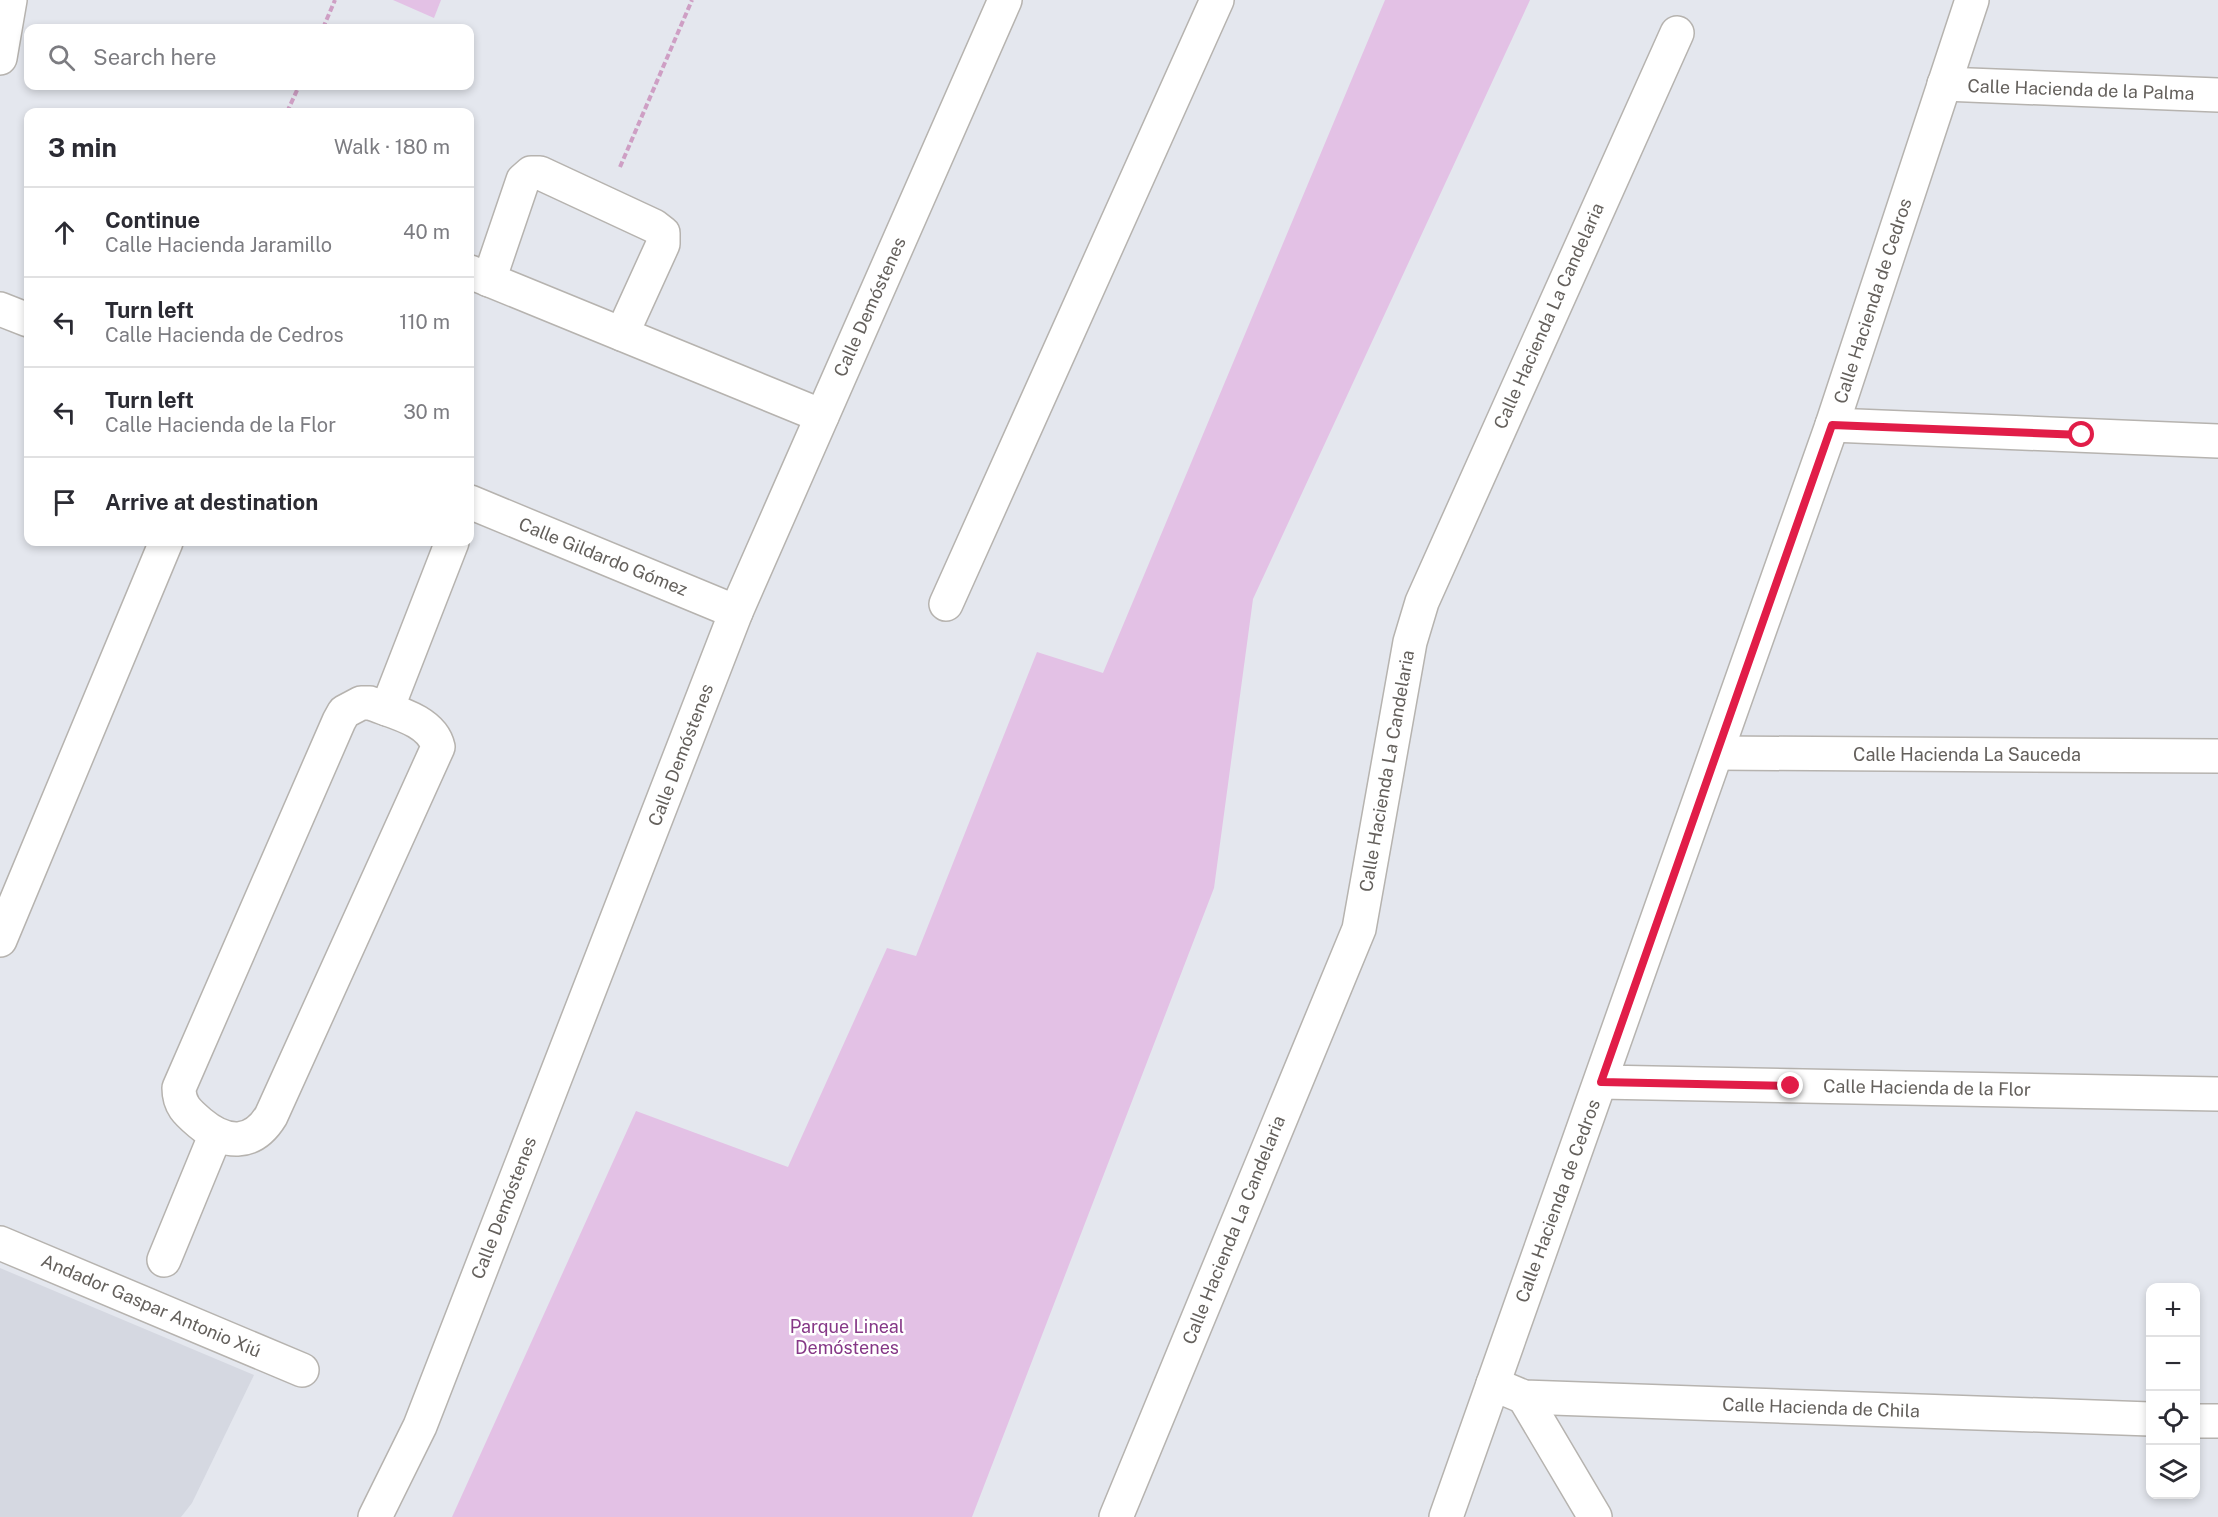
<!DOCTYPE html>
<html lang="en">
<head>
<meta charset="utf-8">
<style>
  body { margin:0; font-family:"Public Sans",sans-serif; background:#f2f2f3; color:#2b2b33 }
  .controls { position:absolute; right:18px; bottom:18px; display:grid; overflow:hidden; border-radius:12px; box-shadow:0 3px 9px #0003 }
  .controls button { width:54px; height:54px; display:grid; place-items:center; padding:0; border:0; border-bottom:2px solid #e1e1e2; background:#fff; color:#2b2b33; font:30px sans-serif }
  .stop { position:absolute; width:18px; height:18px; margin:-14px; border:4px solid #e11d48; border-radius:50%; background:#fff }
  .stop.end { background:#e11d48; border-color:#fff; box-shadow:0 2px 6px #0008 }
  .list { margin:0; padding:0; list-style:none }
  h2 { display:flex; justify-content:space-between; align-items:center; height:78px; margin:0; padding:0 24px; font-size:26px }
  h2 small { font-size:20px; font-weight:400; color:#7c7c81 }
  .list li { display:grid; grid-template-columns:39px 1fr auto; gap:18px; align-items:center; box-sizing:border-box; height:90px; padding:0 24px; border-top:2px solid #e1e1e2 }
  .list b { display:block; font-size:22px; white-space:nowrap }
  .list p { margin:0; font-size:20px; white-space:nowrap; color:#7c7c81 }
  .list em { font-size:20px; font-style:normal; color:#7c7c81 }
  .icon { flex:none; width:33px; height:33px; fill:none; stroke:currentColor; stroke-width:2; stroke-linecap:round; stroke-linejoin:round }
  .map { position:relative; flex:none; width:2218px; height:1517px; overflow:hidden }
  .search { position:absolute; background:#fff; box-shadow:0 3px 9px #0003; left:24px; top:24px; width:450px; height:66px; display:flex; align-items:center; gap:15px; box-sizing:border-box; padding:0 21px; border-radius:12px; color:#7c7c81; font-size:22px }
  .panel { position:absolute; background:#fff; box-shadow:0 3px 9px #0003; left:24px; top:108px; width:450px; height:438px; border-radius:12px }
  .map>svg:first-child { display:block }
</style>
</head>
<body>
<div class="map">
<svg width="2218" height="1517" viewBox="0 0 2218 1517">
  <rect width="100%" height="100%" fill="#e4e7ee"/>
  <polygon fill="#d5d8e1" points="0,1268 254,1375 192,1503 181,1517 0,1517"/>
  <g fill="#e3c1e5">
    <polygon points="393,0 441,0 434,18"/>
    <polygon points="1385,0 1530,0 1253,599 1214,888 972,1517 452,1517 636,1111 788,1167 887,948 916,956 1037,652 1103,673"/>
  </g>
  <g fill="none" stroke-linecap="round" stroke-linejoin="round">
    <g stroke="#b6b3af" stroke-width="36">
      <g id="minor">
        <polyline points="0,58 10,0"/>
        <polyline points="1944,84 2218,95"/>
        <polyline points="470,272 822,416"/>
        <polyline points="489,280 523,180 531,173 540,173 654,226 663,233 663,244 622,334"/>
        <polyline points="0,309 28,320"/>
        <polyline points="1832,425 2218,441"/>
        <polyline points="470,502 736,612"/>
        <polyline points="946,604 1217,0"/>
        <path d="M361 703H370C393 712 432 720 438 747L271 1116C252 1147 225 1144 200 1123 187 1112 179 1105 179 1088L339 721 344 712Z"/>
        <polyline points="387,709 452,542"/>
        <polyline points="1717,753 2218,756"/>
        <polyline points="0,940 166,542"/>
        <polyline points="1601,1082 2218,1094"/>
        <polyline points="0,1243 302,1370"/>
        <polyline points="164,1260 215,1136"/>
        <polyline points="1493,1384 1524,1397 2150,1419"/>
        <polyline points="1524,1397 1595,1517"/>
        <polyline points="2196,1421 2218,1421"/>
        <polyline points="375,1517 420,1426 736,612 1005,0"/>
        <polyline points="1116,1517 1359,929 1410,642 1422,602 1677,33"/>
        <polyline points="1446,1517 1832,425 1972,0"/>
      </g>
    </g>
    <g stroke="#ce9fc4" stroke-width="4" stroke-dasharray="6 3" stroke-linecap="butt">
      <polyline points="323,28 335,0"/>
      <polyline points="287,112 299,86"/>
      <polyline points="620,167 692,0"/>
    </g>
    <use href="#minor" stroke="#fff" stroke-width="33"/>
  </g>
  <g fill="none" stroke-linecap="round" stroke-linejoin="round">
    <polyline stroke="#e11d48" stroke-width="8" points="1791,1086 1601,1082 1832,425 2082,435"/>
  </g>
  <g text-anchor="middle" stroke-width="5" stroke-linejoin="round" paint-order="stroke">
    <g font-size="18" fill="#64605c" stroke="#fff">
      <text transform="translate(2081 90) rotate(2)" y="6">Calle Hacienda de la Palma</text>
      <text transform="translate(1873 301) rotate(-72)" y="6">Calle Hacienda de Cedros</text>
      <text transform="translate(870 307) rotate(-66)" y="6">Calle Demóstenes</text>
      <text transform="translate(1549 316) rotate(-66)" y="6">Calle Hacienda La Candelaria</text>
      <text transform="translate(603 557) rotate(22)" y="6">Calle Gildardo Gómez</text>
      <text transform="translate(681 755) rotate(-69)" y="6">Calle Demóstenes</text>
      <text x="1967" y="761">Calle Hacienda La Sauceda</text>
      <text transform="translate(1387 771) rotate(-80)" y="6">Calle Hacienda La Candelaria</text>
      <text transform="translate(1927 1088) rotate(1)" y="6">Calle Hacienda de la Flor</text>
      <text transform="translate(1558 1201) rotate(-70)" y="6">Calle Hacienda de Cedros</text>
      <text transform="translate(504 1208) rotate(-69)" y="6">Calle Demóstenes</text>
      <text transform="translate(1234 1230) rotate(-68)" y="6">Calle Hacienda La Candelaria</text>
      <text transform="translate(151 1306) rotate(23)" y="6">Andador Gaspar Antonio Xiú</text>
      <text transform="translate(1821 1408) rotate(2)" y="6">Calle Hacienda de Chila</text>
    </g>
    <g font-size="18" fill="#863887" stroke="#fff">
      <text x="847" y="1333">Parque Lineal<tspan x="847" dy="21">Demóstenes</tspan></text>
    </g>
  </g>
</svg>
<div class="controls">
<button>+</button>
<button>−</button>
<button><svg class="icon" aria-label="locate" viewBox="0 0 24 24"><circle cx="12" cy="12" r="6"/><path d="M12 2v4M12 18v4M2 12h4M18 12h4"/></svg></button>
<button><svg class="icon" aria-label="layers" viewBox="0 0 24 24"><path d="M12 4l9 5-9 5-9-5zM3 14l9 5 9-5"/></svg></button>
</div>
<div class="stop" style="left:2082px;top:435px"></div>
<div class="stop end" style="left:1791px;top:1086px"></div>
<div class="search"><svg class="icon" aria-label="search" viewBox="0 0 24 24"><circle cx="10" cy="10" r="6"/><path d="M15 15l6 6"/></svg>Search here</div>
<section class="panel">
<h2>3 min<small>Walk · 180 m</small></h2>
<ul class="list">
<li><svg class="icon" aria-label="ahead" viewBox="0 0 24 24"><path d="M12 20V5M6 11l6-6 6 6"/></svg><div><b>Continue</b><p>Calle Hacienda Jaramillo</p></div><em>40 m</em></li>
<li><svg class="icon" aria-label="left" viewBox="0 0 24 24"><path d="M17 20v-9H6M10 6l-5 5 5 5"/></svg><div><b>Turn left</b><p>Calle Hacienda de Cedros</p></div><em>110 m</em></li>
<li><svg class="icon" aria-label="left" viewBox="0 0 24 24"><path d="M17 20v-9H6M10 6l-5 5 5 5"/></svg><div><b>Turn left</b><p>Calle Hacienda de la Flor</p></div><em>30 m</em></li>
<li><svg class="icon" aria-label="arrive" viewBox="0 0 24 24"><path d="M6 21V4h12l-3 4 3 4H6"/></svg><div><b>Arrive at destination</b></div></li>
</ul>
</section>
</div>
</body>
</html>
